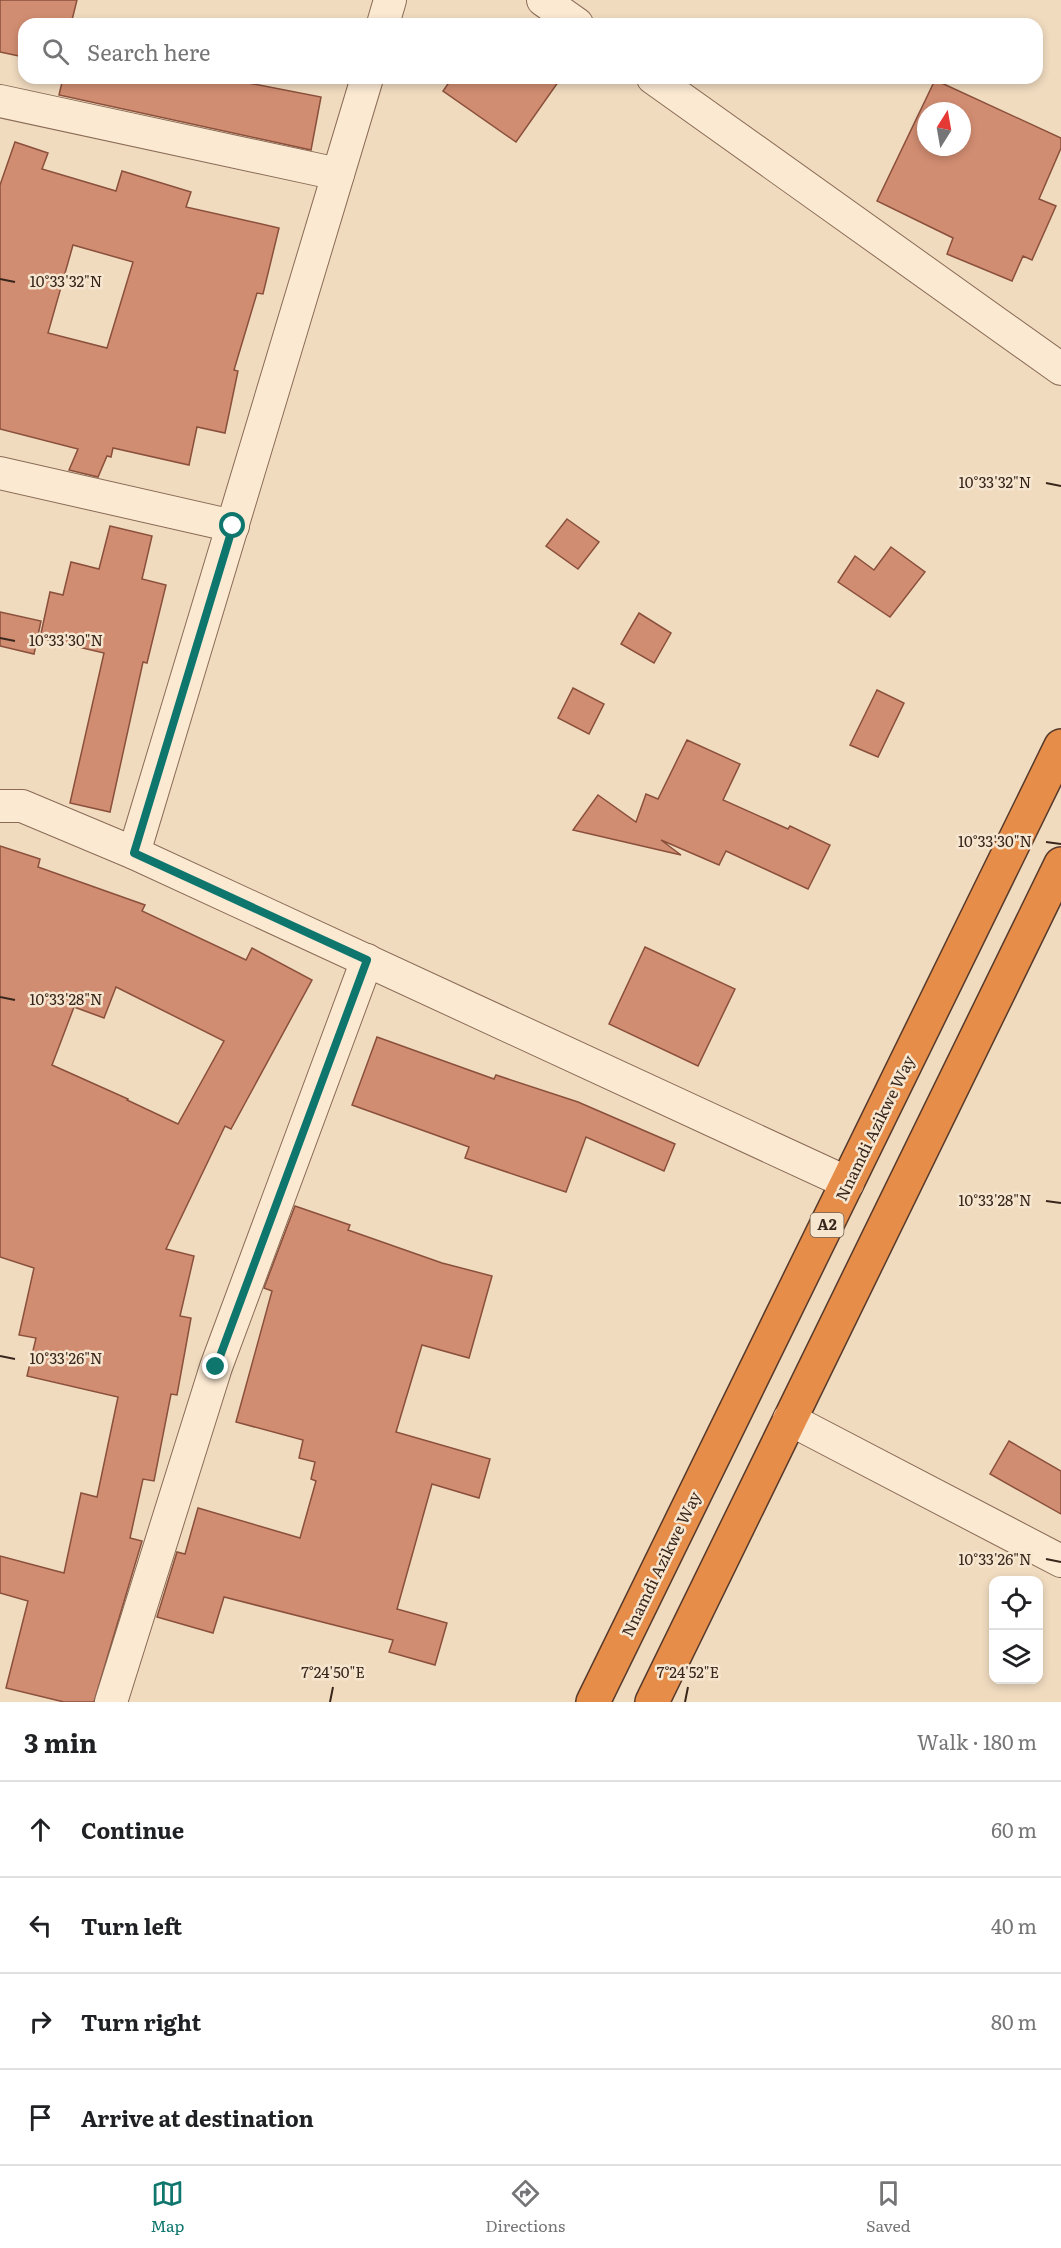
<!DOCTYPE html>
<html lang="en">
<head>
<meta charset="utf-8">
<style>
  body { margin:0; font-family:Literata,serif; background:#f6f6f6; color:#202124 }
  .controls { position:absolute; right:18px; bottom:18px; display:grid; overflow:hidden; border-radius:12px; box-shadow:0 3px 9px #0003 }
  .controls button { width:54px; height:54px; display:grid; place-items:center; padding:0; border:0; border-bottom:2px solid #e0e0e0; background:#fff; color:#202124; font:30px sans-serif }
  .compass { position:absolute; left:917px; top:102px; width:54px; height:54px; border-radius:50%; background:#fff; box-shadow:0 3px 9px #0003; rotate:11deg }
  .stop { position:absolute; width:18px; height:18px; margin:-14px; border:4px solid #0f766e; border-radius:50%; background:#fff }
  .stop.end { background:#0f766e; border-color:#fff; box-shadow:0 2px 6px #0008 }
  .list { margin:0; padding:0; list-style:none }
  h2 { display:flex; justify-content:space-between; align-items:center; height:78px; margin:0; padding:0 24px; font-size:26px }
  h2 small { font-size:20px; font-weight:400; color:#757577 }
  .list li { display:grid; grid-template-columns:39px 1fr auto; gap:18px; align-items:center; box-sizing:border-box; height:96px; padding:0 24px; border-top:2px solid #e0e0e0 }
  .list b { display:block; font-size:22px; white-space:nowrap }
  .list em { font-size:20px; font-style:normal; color:#757577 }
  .icon { flex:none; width:33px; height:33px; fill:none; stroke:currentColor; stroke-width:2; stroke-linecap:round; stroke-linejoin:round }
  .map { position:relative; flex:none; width:1061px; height:1702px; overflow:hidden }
  .search { position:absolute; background:#fff; box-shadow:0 3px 9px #0003; left:18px; right:18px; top:18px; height:66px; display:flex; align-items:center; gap:15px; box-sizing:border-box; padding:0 21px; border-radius:18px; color:#757577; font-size:22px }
  .sheet { height:462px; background:#fff }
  nav { display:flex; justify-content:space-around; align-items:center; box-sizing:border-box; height:84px; border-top:2px solid #e0e0e0; background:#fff; font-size:16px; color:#757577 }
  nav a { display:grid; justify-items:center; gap:3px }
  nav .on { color:#0f766e }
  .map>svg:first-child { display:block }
</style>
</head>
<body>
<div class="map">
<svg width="1061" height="1702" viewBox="0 0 1061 1702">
  <rect width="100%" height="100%" fill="#f0dbbf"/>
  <g fill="#d18d72" stroke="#8a503b" stroke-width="1.5" fill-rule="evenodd">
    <polygon points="0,0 77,0 71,24 24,24 24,57 0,52"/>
    <polygon points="63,78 223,78 321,97 311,150 59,95"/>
    <polygon points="452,78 561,78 516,142 443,91"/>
    <path d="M935 80 1061 138V148L1039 199 1056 206 1032 260 1023 256 1012 281 947 254 953 238 877 201ZM926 111H962V147H926Z"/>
    <path d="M15 142 48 153 42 169 116 191 122 171 191 192 186 207 279 228 263 294 257 293 234 370 238 371 225 433 197 427 189 465 113 448 111 457 107 456 98 477 69 470 78 449 0 429V185ZM73 245 133 262 107 348 48 333Z"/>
    <polygon points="567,519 599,542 578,569 546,546"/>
    <polygon points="110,526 152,536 142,579 166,585 147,663 143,662 110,812 70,803 104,653 40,638 50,592 63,595 71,562 99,569"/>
    <polygon points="891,547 925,572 890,617 838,582 855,556 874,570"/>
    <polygon points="0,612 41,621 34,654 0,646"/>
    <polygon points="639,613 671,633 654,663 621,644"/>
    <polygon points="573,688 604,704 589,734 558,718"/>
    <polygon points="877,690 904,703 878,757 850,745"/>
    <polygon points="687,740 740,764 723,800 788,829 790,826 830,845 808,889 726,851 719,865 661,840 681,855 573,830 598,795 636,822 646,794 658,799"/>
    <path d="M0 846 40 859 38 867 145 905 142 911 246 960 252 948 312 980 231 1129 225 1126 166 1249 194 1256 180 1316 191 1318 177 1395 171 1394 154 1481 143 1479 130 1538 142 1541 94 1702H64L6 1688 28 1601 0 1593V1556L64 1573 81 1493 97 1497 118 1397 27 1376 36 1338 19 1335 34 1268 0 1257ZM116 987 224 1041 178 1124 127 1100 128 1099 52 1065 74 1007 104 1018Z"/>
    <polygon points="645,947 735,989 698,1066 609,1024"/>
    <polygon points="377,1037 494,1079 496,1075 578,1102 675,1144 664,1171 586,1137 566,1192 465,1158 469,1147 352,1105"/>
    <polygon points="295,1206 350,1225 348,1230 442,1263 492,1276 469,1358 422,1345 396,1432 490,1459 479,1498 432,1484 397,1609 447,1623 435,1665 389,1652 393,1640 224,1597 213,1633 157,1617 177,1552 185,1554 198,1508 300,1538 316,1481 311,1479 315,1462 299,1458 303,1440 236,1422 272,1291 264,1288"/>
    <polygon points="1009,1441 1061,1471 1061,1514 990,1474"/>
  </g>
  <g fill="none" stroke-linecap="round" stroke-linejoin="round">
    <g stroke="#8a6b56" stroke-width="34">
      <g id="street">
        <polyline points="543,0 577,24"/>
        <polyline points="383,24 390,0"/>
        <polyline points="653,78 1061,369"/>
        <polyline points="0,101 338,174"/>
        <polyline points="0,473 233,526"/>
        <polyline points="0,806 22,806 134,853 848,1183"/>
        <polyline points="134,853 367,78"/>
        <polyline points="789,1419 1061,1561"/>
        <polyline points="111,1702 216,1367 367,960"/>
      </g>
    </g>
    <g stroke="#573a2b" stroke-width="36">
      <g id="highway">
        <polyline points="593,1702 1061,746"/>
        <polyline points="652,1702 1061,864"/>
      </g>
    </g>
    <use href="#street" stroke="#fbe9d2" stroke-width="32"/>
    <use href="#highway" stroke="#e68d49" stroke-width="33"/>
  </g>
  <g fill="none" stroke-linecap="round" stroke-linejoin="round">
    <polyline stroke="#0f766e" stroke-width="8" points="216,1367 367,960 134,853 233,526"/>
  </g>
  <path fill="none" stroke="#38261c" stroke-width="2" d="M0 279 15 282M1046 483 1061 486M0 638 15 641M1046 842 1061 844M0 997 15 1000M1046 1201 1061 1203M0 1356 15 1359M1046 1559 1061 1562M330 1702 333 1687M685 1702 688 1687"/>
  <g text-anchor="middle" stroke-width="5" stroke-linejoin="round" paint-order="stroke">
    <rect fill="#f7e6cf" stroke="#716052" stroke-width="1.5" x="810.5" y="1213" width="33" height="24" rx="4.5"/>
    <g font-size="15" font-weight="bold" fill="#38261c">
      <text x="827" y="1230">A2</text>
    </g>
    <g font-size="16" fill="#38261c" stroke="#f7e6cf">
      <text transform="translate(875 1128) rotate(-64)" y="6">Nnamdi Azikwe Way</text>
      <text transform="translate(661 1564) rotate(-64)" y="6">Nnamdi Azikwe Way</text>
    </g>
  </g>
  <g font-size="15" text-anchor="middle" fill="#38261c" stroke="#f7e6cf" stroke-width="5" stroke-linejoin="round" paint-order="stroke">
    <text x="66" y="287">10°33'32"N</text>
    <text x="995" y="488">10°33'32"N</text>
    <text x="66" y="646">10°33'30"N</text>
    <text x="995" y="847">10°33'30"N</text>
    <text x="66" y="1005">10°33'28"N</text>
    <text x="995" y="1206">10°33'28"N</text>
    <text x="66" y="1364">10°33'26"N</text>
    <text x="995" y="1565">10°33'26"N</text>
    <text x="333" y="1678">7°24'50"E</text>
    <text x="688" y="1678">7°24'52"E</text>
  </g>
</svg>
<div class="controls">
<button><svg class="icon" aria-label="locate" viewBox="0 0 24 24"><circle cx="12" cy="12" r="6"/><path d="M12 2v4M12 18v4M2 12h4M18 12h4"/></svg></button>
<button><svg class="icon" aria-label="layers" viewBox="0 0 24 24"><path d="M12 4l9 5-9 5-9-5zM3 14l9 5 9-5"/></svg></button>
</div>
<svg class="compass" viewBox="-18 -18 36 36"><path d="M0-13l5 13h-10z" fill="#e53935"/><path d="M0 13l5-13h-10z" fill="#757577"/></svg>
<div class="stop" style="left:233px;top:526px"></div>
<div class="stop end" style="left:216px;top:1367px"></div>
<div class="search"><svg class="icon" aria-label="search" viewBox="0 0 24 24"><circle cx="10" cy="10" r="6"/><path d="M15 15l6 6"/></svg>Search here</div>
</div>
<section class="sheet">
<h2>3 min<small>Walk · 180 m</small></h2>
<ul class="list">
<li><svg class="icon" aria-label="ahead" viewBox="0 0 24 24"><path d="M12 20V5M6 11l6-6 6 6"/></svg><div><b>Continue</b></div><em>60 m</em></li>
<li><svg class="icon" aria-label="left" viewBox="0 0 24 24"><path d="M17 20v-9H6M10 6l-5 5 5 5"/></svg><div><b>Turn left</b></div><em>40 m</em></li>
<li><svg class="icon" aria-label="right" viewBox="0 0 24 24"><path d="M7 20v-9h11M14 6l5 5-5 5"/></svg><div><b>Turn right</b></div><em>80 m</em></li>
<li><svg class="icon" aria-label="arrive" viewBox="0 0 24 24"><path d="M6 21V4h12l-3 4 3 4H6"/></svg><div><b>Arrive at destination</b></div></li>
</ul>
</section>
<nav>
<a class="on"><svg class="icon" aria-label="map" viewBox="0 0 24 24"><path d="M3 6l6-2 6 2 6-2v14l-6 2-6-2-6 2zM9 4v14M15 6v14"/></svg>Map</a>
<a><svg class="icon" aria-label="directions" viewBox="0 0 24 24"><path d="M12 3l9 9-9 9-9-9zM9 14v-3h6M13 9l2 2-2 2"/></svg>Directions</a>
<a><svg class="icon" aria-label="saved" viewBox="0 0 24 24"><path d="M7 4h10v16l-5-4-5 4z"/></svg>Saved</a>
</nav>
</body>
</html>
